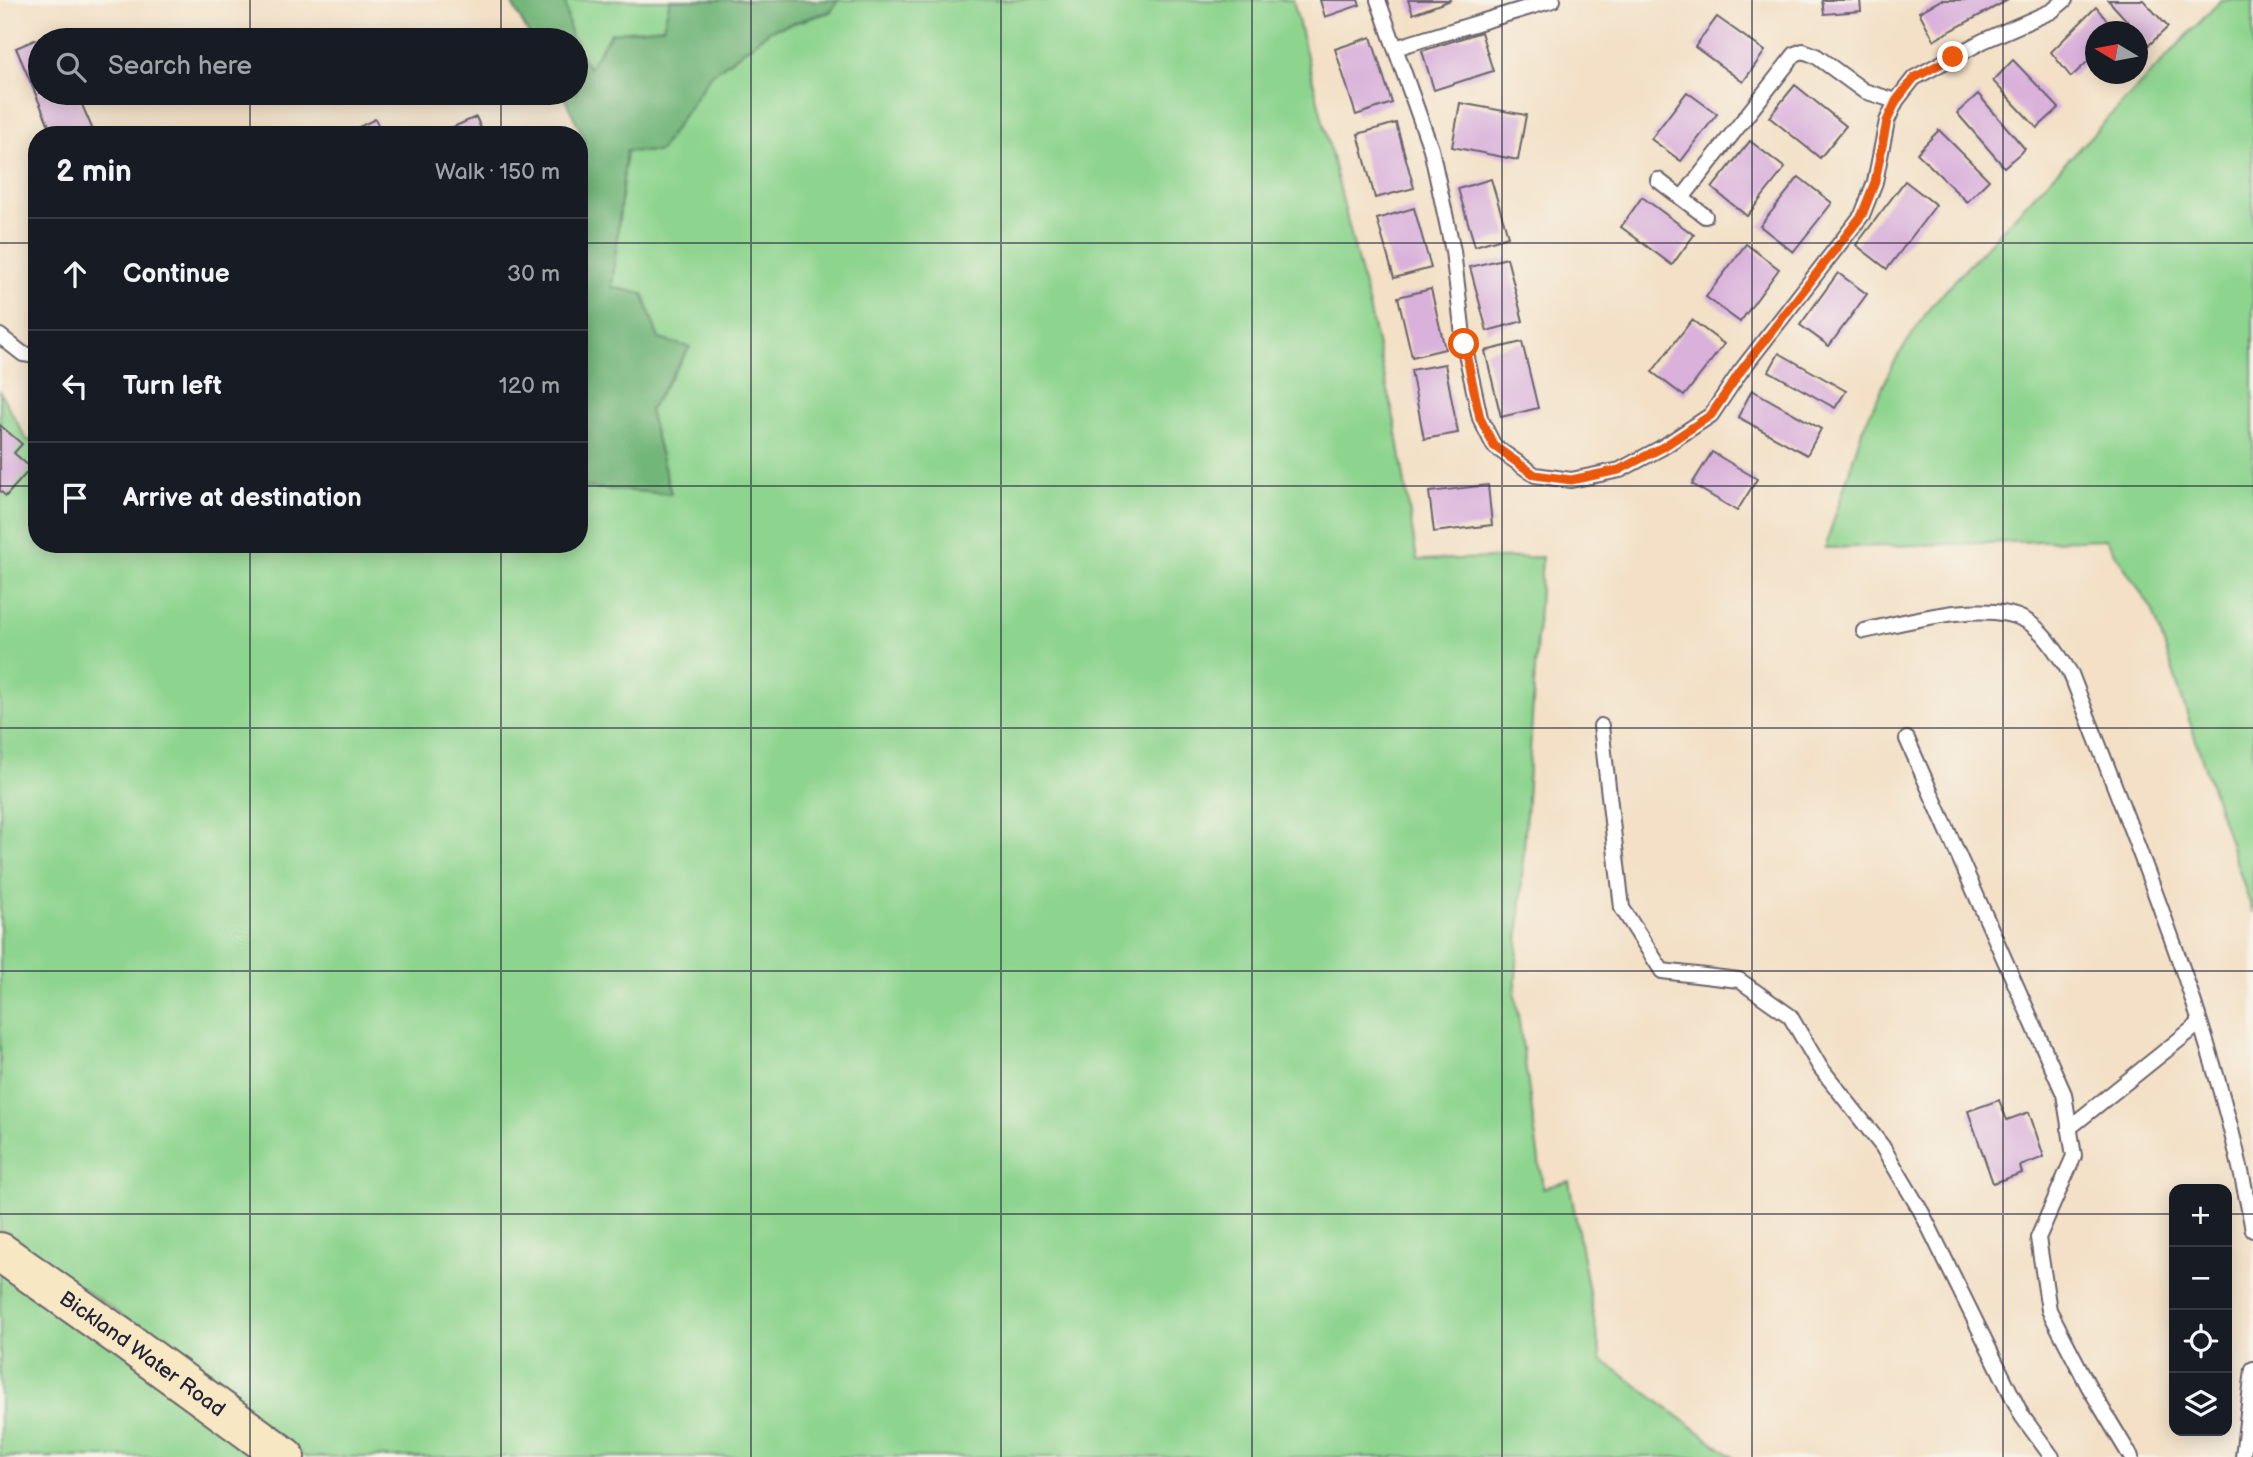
<!DOCTYPE html>
<html lang="en">
<head>
<meta charset="utf-8">
<style>
  body { margin:0; font-family:"Balsamiq Sans",sans-serif; background:#242831; color:#f1f3f6 }
  .controls { position:absolute; right:21px; bottom:21px; display:grid; overflow:hidden; border-radius:14px; box-shadow:0 4px 18px #0003 }
  .controls button { width:63px; height:63px; display:grid; place-items:center; padding:0; border:0; border-bottom:2px solid #363941; background:#171b24; color:#f1f3f6; font:35px sans-serif }
  .compass { position:absolute; left:2085px; top:21px; width:63px; height:63px; border-radius:50%; background:#171b24; box-shadow:0 4px 18px #0003; rotate:280deg }
  .stop { position:absolute; width:21px; height:21px; margin:-16px; border:5px solid #ea580c; border-radius:50%; background:#fff }
  .stop.end { background:#ea580c; border-color:#fff; box-shadow:0 2px 7px #0008 }
  .list { margin:0; padding:0; list-style:none }
  h2 { display:flex; justify-content:space-between; align-items:center; height:91px; margin:0; padding:0 28px; font-size:30px }
  h2 small { font-size:23px; font-weight:400; color:#9ea1a6 }
  .list li { display:grid; grid-template-columns:46px 1fr auto; gap:21px; align-items:center; box-sizing:border-box; height:112px; padding:0 28px; border-top:2px solid #363941 }
  .list b { display:block; font-size:26px; white-space:nowrap }
  .list em { font-size:23px; font-style:normal; color:#9ea1a6 }
  .icon { flex:none; width:38px; height:38px; fill:none; stroke:currentColor; stroke-width:2; stroke-linecap:round; stroke-linejoin:round }
  .map { position:relative; flex:none; width:2253px; height:1457px; overflow:hidden }
  .search { position:absolute; background:#171b24; box-shadow:0 4px 18px #0003; left:28px; top:28px; width:560px; height:77px; display:flex; align-items:center; gap:18px; box-sizing:border-box; padding:0 24px; border-radius:38px; color:#9ea1a6; font-size:26px }
  .panel { position:absolute; background:#171b24; box-shadow:0 4px 18px #0003; left:28px; top:126px; width:560px; height:427px; border-radius:28px }
  .map>svg:first-child { display:block }
</style>
</head>
<body>
<div class="map">
<svg width="2253" height="1457" viewBox="0 0 2253 1457">
  <rect width="100%" height="100%" fill="#f7f3e8"/>
  <filter id="ink" filterUnits="userSpaceOnUse"><feTurbulence type="fractalNoise" baseFrequency=".0143" numOctaves="2"/><feDisplacementMap in="SourceGraphic" scale="14" xChannelSelector="R" yChannelSelector="G"/><feConvolveMatrix kernelMatrix="1 2 1 2 8 2 1 2 1" color-interpolation-filters="sRGB"/></filter>
  <filter id="wash" filterUnits="userSpaceOnUse"><feTurbulence type="fractalNoise" baseFrequency=".00686" numOctaves="4" result="noise"/><feDisplacementMap in="SourceGraphic" scale="28" xChannelSelector="R" yChannelSelector="G"/><feGaussianBlur stdDeviation="1.57" result="paint"/><feColorMatrix in="noise" values="0 0 0 0 0 0 0 0 0 0 0 0 0 0 0 0 0 1.4 0 .05"/><feComposite in="paint" operator="in"/></filter>
  <g filter="url(#wash)">
    <rect width="100%" height="100%" fill="#f3e0c6"/>
    <g fill="#8dd48e" stroke="#587b64" stroke-width="2">
      <polygon points="565,0 670,0 664,27 611,33 589,68 576,50 576,40 571,40"/>
      <polygon points="838,0 1293,0 1369,307 1396,427 1417,560 1542,557 1515,994 1543,1188 1569,1181 1601,1359 1733,1457 305,1457 151,1336 0,1231 0,392 27,440 37,441 37,544 579,544 579,487 671,494 649,411 659,340 643,294 612,287 626,151 659,152 710,76 771,30 831,12"/>
      <polygon points="2221,0 2253,0 2253,913 2153,611 2106,539 1825,548 1862,430 1896,359 1931,306 2024,206"/>
      <polygon points="0,1262 272,1457 0,1457"/>
    </g>
    <g fill="#72b679" stroke="#4a6c5a" stroke-width="2">
      <polygon points="510,0 565,0 571,40 532,40"/>
      <polygon points="670,0 838,0 831,11 771,30 710,76 659,152 626,151 612,287 643,294 659,339 690,347 649,411 671,494 579,487 579,145 585,140 562,93 576,93 576,50 589,68 611,33 663,27"/>
    </g>
    <g id="blocks">
      <g fill="#d9b1db">
        <polygon points="1320,0 1358,0 1360,5 1325,17"/>
        <polygon points="1408,0 1451,0 1413,14"/>
        <polygon points="1822,0 1860,0 1861,11 1824,14"/>
        <polygon points="1941,0 2008,0 1934,40 1919,12"/>
        <polygon points="2108,0 2143,0 2168,27 2149,45"/>
        <polygon points="2096,7 2116,32 2096,32 2096,54 2071,77 2051,52"/>
        <polygon points="1717,17 1765,51 1743,82 1695,47"/>
        <polygon points="1481,32 1493,71 1434,90 1422,51"/>
        <polygon points="51,33 54,40 40,40 40,93 77,93 92,128 76,135 53,135 16,48"/>
        <polygon points="1371,37 1392,103 1356,115 1335,49"/>
        <polygon points="2013,60 2059,108 2037,128 1993,81"/>
        <polygon points="1795,85 1846,126 1820,158 1769,117"/>
        <polygon points="1687,92 1717,114 1681,161 1651,139"/>
        <polygon points="1978,94 2025,149 2004,167 1957,113"/>
        <polygon points="1460,103 1526,115 1518,160 1452,147"/>
        <polygon points="476,117 484,135 435,135"/>
        <polygon points="375,119 383,135 343,135"/>
        <polygon points="1396,123 1414,188 1375,198 1358,134"/>
        <polygon points="1939,130 1989,180 1967,202 1917,153"/>
        <polygon points="1750,141 1785,168 1747,216 1712,188"/>
        <polygon points="1799,177 1832,203 1793,252 1760,226"/>
        <polygon points="1491,179 1508,236 1475,246 1458,189"/>
        <polygon points="1905,181 1936,205 1887,269 1856,245"/>
        <polygon points="1642,197 1694,235 1672,265 1621,227"/>
        <polygon points="1414,208 1431,268 1394,278 1377,219"/>
        <polygon points="1746,244 1779,269 1740,322 1706,297"/>
        <polygon points="1507,258 1523,321 1487,331 1470,267"/>
        <polygon points="1838,273 1867,294 1829,346 1800,325"/>
        <polygon points="1431,289 1445,349 1412,357 1398,297"/>
        <polygon points="1692,320 1724,344 1684,396 1652,372"/>
        <polygon points="1522,342 1538,408 1501,417 1485,351"/>
        <polygon points="1779,353 1846,391 1835,408 1769,371"/>
        <polygon points="1445,364 1458,433 1424,439 1411,370"/>
        <polygon points="1752,390 1821,429 1807,455 1738,417"/>
        <polygon points="0,425 22,444 14,453 31,468 6,496 0,491"/>
        <polygon points="1712,452 1757,479 1737,511 1692,484"/>
        <polygon points="1488,485 1492,525 1434,532 1429,492"/>
        <polygon points="1999,1100 2007,1120 2029,1112 2044,1157 2020,1166 2022,1173 1993,1183 1968,1111"/>
      </g>
    </g>
  </g>
  <g filter="url(#ink)">
    <use href="#blocks" fill-opacity="0" stroke="#6b646c" stroke-width="2"/>
    <g fill="none" stroke-linecap="round" stroke-linejoin="round">
      <g stroke="#6b646c" stroke-width="18">
        <g id="lane">
          <polyline points="1378,0 1431,149 1453,251 1464,344 1480,418 1494,446 1535,475 1571,480 1620,470 1663,447 1711,415 1740,372 1862,215 1875,182 1887,121 1896,101 1914,78 1983,41 2052,11 2065,0"/>
          <polyline points="1395,48 1553,0"/>
          <polyline points="1658,180 1705,216"/>
          <polyline points="1682,198 1795,54 1803,51 1816,56 1864,91 1896,101"/>
          <polyline points="0,336 23,354 37,356"/>
          <path d="M1864 631C1906 622 1986 599 2025 620 2046 632 2058 655 2071 674 2141 856 2218 1037 2253 1230"/>
          <polyline points="1601,726 1622,908 1662,971 1739,980 1790,1016 1820,1067 1882,1146 1922,1213 2022,1416 2052,1457"/>
          <polyline points="1907,739 2064,1094 2074,1156 2038,1238 2049,1310 2089,1387 2131,1457"/>
          <polyline points="2069,1128 2200,1023"/>
          <polyline points="2243,1457 2253,1369"/>
        </g>
      </g>
      <g stroke="#6b646c" stroke-width="42">
        <g id="secondary">
          <path id="s1" d="M0 1252 126 1341 285 1457"/>
        </g>
      </g>
      <use href="#lane" stroke="#fff" stroke-width="14"/>
      <use href="#secondary" stroke="#f7e8c3" stroke-width="38"/>
    </g>
  </g>
  <g fill="none" stroke-linecap="round" stroke-linejoin="round" filter="url(#ink)">
    <polyline stroke="#ea580c" stroke-width="9" points="1464,344 1480,418 1494,446 1535,475 1571,480 1619,470 1663,447 1711,415 1740,372 1862,215 1875,182 1887,121 1896,101 1914,78 1953,57"/>
  </g>
  <path fill="none" stroke="#22223b" stroke-width="2" stroke-opacity="0.55" d="M250 0V40M501 0V40M751 0V1457M1001 0V1457M1252 0V1457M1502 0V1457M1752 0V1457M2003 0V1457M250 93V135M501 93V135M0 243H37M579 243H2253M0 486H37M579 486H2253M250 544V1457M501 544V1457M0 728H2253M0 971H2253M0 1214H2174M2227 1214H2253"/>
  <g text-anchor="middle" stroke-width="7" stroke-linejoin="round" paint-order="stroke">
    <g font-size="21" fill="#22223b" stroke="#f7f3e8">
      <text dy="7" stroke="none"><textPath href="#s1" startOffset="175">Bickland Water Road</textPath></text>
    </g>
  </g>
</svg>
<div class="controls">
<button>+</button>
<button>−</button>
<button><svg class="icon" aria-label="locate" viewBox="0 0 24 24"><circle cx="12" cy="12" r="6"/><path d="M12 2v4M12 18v4M2 12h4M18 12h4"/></svg></button>
<button><svg class="icon" aria-label="layers" viewBox="0 0 24 24"><path d="M12 4l9 5-9 5-9-5zM3 14l9 5 9-5"/></svg></button>
</div>
<svg class="compass" viewBox="-18 -18 36 36"><path d="M0-13l5 13h-10z" fill="#e53935"/><path d="M0 13l5-13h-10z" fill="#9ea1a6"/></svg>
<div class="stop" style="left:1464px;top:344px"></div>
<div class="stop end" style="left:1953px;top:57px"></div>
<div class="search"><svg class="icon" aria-label="search" viewBox="0 0 24 24"><circle cx="10" cy="10" r="6"/><path d="M15 15l6 6"/></svg>Search here</div>
<section class="panel">
<h2>2 min<small>Walk · 150 m</small></h2>
<ul class="list">
<li><svg class="icon" aria-label="ahead" viewBox="0 0 24 24"><path d="M12 20V5M6 11l6-6 6 6"/></svg><div><b>Continue</b></div><em>30 m</em></li>
<li><svg class="icon" aria-label="left" viewBox="0 0 24 24"><path d="M17 20v-9H6M10 6l-5 5 5 5"/></svg><div><b>Turn left</b></div><em>120 m</em></li>
<li><svg class="icon" aria-label="arrive" viewBox="0 0 24 24"><path d="M6 21V4h12l-3 4 3 4H6"/></svg><div><b>Arrive at destination</b></div></li>
</ul>
</section>
</div>
</body>
</html>
